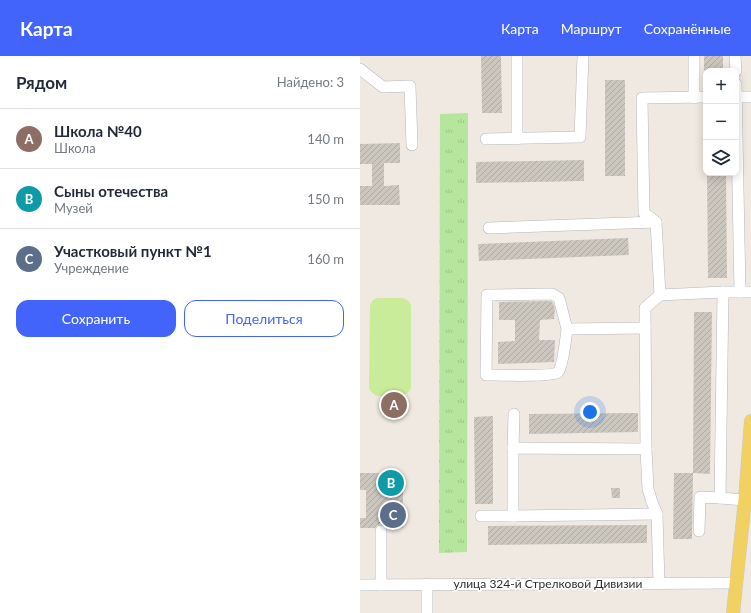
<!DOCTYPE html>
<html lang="ru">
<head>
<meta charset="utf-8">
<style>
  body { margin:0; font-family:Lato,sans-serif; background:#f6f6f7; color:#1f2937 }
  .controls { position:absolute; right:12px; top:12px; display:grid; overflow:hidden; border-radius:8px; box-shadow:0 2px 10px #0003 }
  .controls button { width:36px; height:36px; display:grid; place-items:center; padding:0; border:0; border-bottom:1px solid #e0e1e3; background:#fff; color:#1f2937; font:20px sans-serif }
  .you { position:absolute; left:230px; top:356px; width:14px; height:14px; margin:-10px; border:3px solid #fff; border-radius:50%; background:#1a73e8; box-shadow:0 0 0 6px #1a73e833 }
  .badge { display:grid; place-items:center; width:26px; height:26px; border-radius:50%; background:#4264fb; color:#fff; font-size:13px; font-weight:700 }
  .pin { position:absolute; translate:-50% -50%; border:2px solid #fff; box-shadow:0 1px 4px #0006 }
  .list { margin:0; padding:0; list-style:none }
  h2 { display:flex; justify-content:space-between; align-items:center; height:52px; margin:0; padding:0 16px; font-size:17px }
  h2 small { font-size:13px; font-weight:400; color:#747a83 }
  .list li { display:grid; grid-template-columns:26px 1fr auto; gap:12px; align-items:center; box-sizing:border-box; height:60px; padding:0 16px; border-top:1px solid #e0e1e3 }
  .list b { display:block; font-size:15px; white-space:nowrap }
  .list p { margin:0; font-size:13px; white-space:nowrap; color:#747a83 }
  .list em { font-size:13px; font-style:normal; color:#747a83 }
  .actions { display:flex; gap:8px; padding:12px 16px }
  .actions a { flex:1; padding:9px 0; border:1px solid #4264fb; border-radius:12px; text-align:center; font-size:14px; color:#4264fb }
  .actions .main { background:#4264fb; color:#fff }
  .icon { flex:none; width:22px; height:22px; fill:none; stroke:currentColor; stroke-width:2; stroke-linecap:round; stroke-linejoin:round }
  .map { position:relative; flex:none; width:391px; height:557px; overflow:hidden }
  header { display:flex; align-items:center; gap:24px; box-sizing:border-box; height:56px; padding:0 20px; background:#4264fb; color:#fff }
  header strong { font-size:19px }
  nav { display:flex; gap:22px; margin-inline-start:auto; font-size:14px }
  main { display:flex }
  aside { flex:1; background:#fff }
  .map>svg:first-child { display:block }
</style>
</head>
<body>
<header>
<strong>Карта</strong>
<nav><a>Карта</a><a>Маршрут</a><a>Сохранённые</a></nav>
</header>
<main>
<aside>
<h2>Рядом<small>Найдено: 3</small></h2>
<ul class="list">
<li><span class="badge" style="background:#8d6e63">A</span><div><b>Школа №40</b><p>Школа</p></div><em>140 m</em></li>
<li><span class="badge" style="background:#0f9aa8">B</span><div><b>Сыны отечества</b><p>Музей</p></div><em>150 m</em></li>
<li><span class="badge" style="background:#5c6f8a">C</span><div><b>Участковый пункт №1</b><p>Учреждение</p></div><em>160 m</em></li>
</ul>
<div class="actions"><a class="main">Сохранить</a><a>Поделиться</a></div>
</aside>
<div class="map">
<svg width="391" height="557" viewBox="0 0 391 557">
  <defs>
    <pattern id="park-tufts" width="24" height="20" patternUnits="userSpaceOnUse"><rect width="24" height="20" fill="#b6e59e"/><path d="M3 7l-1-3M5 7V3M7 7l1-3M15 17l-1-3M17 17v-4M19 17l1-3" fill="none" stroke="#9dc588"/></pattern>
    <pattern id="building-hatch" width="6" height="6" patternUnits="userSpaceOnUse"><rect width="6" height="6" fill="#cbc7bf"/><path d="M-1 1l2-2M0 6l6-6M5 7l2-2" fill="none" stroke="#afaba4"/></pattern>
  </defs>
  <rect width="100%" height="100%" fill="#efe9e1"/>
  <polygon fill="url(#park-tufts)" points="108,57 107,496 79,497 80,58"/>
  <path fill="#c9ec9a" d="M18 242H43C48 244 50 246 51 250V332C49 336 47 338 42 340H17C13 338 11 336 9 332L10 250C12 245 13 243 18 242Z"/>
  <g fill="url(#building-hatch)">
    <polygon points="121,0 141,0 142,57 122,57"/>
    <rect x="344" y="0" width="19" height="15"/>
    <rect x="245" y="24" width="20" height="96"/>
    <polygon points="40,87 40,107 24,107 24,130 39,129 40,149 0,149 0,130 12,130 12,108 0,108 0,88"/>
    <polygon points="224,104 224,125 116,127 116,106"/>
    <polygon points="347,117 366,117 367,222 348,222"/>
    <polygon points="268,182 269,199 119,205 118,188"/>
    <polygon points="190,245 193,247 195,253 194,263 180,264 179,284 195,284 194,306 138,308 138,286 155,285 155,264 139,264 139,246"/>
    <polygon points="334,256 352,256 350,418 333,417"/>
    <polygon points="278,357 278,376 169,378 169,358"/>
    <polygon points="133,360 133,448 115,448 114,361"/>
    <polygon points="0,417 43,417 43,472 27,472 25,469 21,468 17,469 15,472 0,472 0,462 6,462 6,434 0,434"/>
    <polygon points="314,417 333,417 332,483 313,483"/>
    <polygon points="251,432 260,432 260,442 252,442"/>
    <polygon points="287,469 287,487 128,489 128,470"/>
  </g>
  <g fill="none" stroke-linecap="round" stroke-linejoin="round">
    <g stroke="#b4b7c1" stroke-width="12">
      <g id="minor">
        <polyline points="334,0 334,42"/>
        <polyline points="375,0 376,15"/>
        <polyline points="0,13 23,31 50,30 52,89"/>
        <polyline points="376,28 380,236"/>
        <polyline points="376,41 391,41"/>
        <polyline points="126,83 220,81 223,0"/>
        <polyline points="157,83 157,0"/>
        <polyline points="129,172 296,166"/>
        <polyline points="300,239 296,166 284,157 282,42 346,41"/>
        <path d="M207 273 199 242 192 238 127 239 126 319C137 319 193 321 198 316 203 310 206 281 207 273L285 272"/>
        <polyline points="153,392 154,358"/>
        <polyline points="286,393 288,433 292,446 297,458 299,527"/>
        <polyline points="360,442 385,444"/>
        <polyline points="297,458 153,460 153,392 286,393 285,252 300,239 363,236 391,236"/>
        <polyline points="121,460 153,460"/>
        <polyline points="21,475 21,529"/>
        <polyline points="339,475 340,441 360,442 363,236"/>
        <polyline points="67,528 67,557"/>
        <polyline points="0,529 376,527"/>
      </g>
    </g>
    <g stroke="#c9c9c9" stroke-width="14">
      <polyline id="major" points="373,557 385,444 391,365"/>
    </g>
    <use href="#minor" stroke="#fff" stroke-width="11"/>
    <use href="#major" stroke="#f2d163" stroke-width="13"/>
  </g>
  <g text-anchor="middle" stroke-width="3.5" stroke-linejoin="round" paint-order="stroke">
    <g font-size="12" fill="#2e2e2e" stroke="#fff">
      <text x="188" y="532">улица 324-й Стрелковой Дивизии</text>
    </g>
  </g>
</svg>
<div class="controls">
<button>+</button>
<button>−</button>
<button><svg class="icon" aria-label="layers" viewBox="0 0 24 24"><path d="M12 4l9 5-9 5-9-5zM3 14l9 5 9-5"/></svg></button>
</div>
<div class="you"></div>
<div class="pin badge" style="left:34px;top:349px;background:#8d6e63">A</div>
<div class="pin badge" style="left:31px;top:427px;background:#0f9aa8">B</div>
<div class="pin badge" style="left:33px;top:459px;background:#5c6f8a">C</div>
</div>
</main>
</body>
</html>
